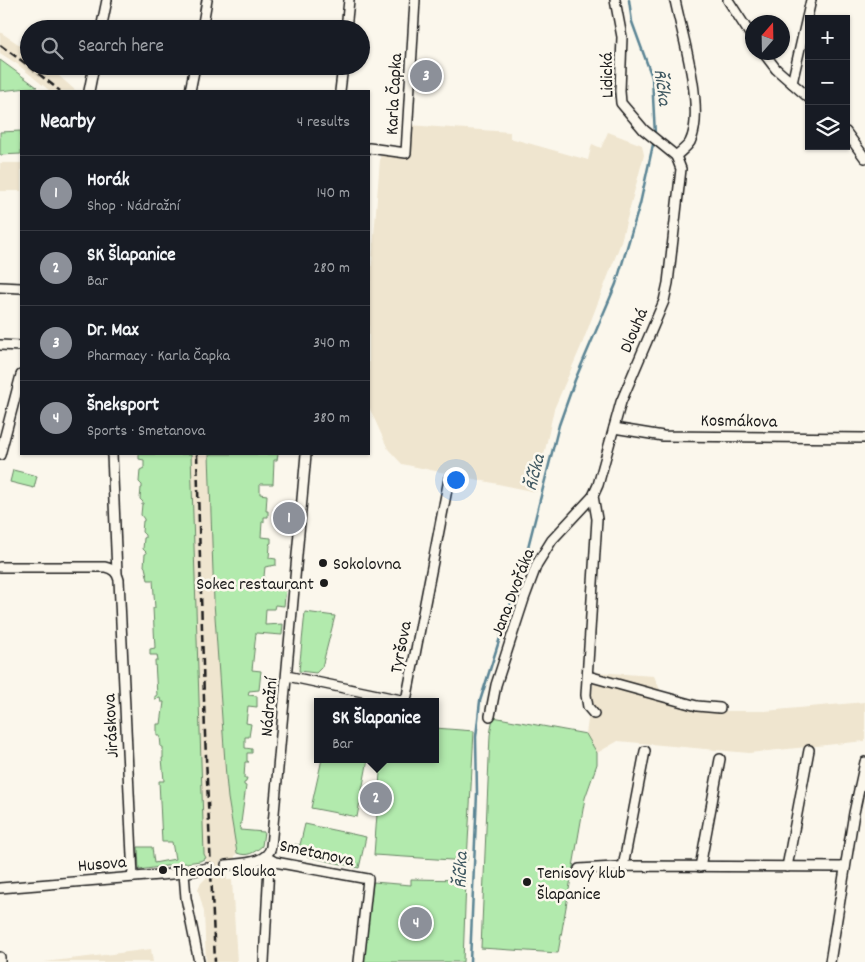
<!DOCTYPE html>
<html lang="en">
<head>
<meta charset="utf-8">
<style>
  body { margin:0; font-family:Dekko,sans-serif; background:#20242c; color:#f1f3f6 }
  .controls { position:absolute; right:15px; top:15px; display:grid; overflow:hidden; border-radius:0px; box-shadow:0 1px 4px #0004 }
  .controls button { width:45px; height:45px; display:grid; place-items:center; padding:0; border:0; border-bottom:1px solid #363941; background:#171b24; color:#f1f3f6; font:25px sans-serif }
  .compass { position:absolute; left:745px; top:15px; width:45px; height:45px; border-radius:50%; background:#171b24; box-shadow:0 1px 4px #0004; rotate:20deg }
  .you { position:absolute; left:455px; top:479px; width:18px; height:18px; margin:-12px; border:4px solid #fff; border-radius:50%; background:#1a73e8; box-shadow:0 0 0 8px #1a73e833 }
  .badge { display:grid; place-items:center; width:32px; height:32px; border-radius:50%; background:#8c9099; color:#fff; font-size:16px; font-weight:700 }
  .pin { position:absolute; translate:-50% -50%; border:2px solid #fff; box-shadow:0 1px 5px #0006 }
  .popup { position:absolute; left:314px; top:698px; width:125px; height:65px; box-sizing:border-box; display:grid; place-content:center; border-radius:0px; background:#171b24; filter:drop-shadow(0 1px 4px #0005); font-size:16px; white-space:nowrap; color:#9ea1a6 }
  .popup b { font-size:19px; color:#f1f3f6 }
  .popup::after { content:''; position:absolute; left:50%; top:100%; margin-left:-10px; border:10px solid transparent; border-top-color:#171b24 }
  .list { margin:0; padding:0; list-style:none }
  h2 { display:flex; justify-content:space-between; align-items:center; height:65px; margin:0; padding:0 20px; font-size:21px }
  h2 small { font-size:16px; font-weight:400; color:#9ea1a6 }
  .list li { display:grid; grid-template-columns:32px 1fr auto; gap:15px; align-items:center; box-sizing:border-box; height:75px; padding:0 20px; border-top:1px solid #363941 }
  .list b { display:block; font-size:19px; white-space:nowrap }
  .list p { margin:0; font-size:16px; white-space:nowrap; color:#9ea1a6 }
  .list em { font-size:16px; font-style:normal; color:#9ea1a6 }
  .icon { flex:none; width:28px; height:28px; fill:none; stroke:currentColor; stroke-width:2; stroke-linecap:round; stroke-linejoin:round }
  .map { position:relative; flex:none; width:865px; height:962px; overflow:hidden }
  .search { position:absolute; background:#171b24; box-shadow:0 1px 4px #0004; left:20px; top:20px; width:350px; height:55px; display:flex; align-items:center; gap:12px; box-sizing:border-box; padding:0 18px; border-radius:28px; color:#9ea1a6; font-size:19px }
  .panel { position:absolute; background:#171b24; box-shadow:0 1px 4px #0004; left:20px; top:90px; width:350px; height:365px; border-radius:0px }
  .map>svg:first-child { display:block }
</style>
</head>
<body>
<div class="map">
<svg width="865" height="962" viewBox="0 0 865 962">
  <rect width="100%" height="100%" fill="#fbf7ec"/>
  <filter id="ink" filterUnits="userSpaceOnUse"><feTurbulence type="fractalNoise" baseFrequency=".02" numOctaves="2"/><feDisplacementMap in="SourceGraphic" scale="10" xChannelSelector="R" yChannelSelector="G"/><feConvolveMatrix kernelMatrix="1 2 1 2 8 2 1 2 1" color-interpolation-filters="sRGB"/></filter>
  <g filter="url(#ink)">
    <g fill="#efe5cf">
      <polygon points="0,32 29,51 29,66 48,66 76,91 50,91 17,64 0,53"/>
      <polygon points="408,125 510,132 510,138 588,160 592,144 601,148 608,132 642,145 644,155 620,245 582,344 554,409 536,492 402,464 388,449 369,407 369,301 381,147 407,150"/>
      <rect x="0" y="163" width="21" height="28"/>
      <polygon points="191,454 209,454 214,602 226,777 228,799 237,853 235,856 235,859 226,859 227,880 232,880 237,962 206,962 204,912 198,890 201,883 207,877 206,858 204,854"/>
      <polygon points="595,672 654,676 665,701 700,711 765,711 865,702 865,741 749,753 618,741 597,753 586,734"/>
      <polygon points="151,949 153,962 44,962 96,956"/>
    </g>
    <g fill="#b2eaad" stroke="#678364">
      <polygon points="0,60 37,87 0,91"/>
      <polygon points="21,131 21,154 0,155 0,132"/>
      <polygon points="139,454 191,454 204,854 206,858 200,861 139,870 138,847 152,847 154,863 175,859 172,842 162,842 159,781 164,781 162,758 163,758 163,747 161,747 160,736 157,736 157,724 161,724 164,702 161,702 160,698 155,699 155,696 157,696 155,661 158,661 157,655 150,655 150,649 155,648 153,608 155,608 153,580 148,580 145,567 144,566 145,554 146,554 146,552 143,549 144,538 145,538 145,535 142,532 143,521 144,521 144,519 141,515 142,504 143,504 143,502 140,499 141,488 142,488 142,485 139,482 140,470 144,468 144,460 139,459"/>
      <path d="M209 454H278L277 460H274L273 484H260V494L267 495 266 511H268V517H264V522H262L261 537 271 538V543L269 544 270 545 269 558 276 559V565L265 567 263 586 286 588 284 606 275 605 274 609H266L265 625 283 624 282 635 256 633 252 670 261 671 259 690 249 691 248 695 257 696V707L248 706 246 723 251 724 249 737H245V748L252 749V753H247V761L249 762H245L244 778H247L246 782 244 783V785L246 786 240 830 264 832 262 846C254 853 247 857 237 853L228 798 226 777 214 602Z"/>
      <polygon points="13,470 37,476 34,488 10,482"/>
      <polygon points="305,612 335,616 322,667 316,673 299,671"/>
      <polygon points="493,717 586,734 597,753 597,764 585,798 558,953 481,948 490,735"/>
      <polygon points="435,728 474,731 467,861 374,855 381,759 435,759"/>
      <polygon points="322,759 368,759 357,817 311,808"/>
      <polygon points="305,824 366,837 359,868 293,853 295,844 300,845"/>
      <polygon points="411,879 466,880 463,962 363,962 373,882 411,885"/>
    </g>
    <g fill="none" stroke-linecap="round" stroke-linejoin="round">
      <g stroke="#5a8494" stroke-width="2.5">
        <polyline points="629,0 632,22 652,77 655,135"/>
        <polyline points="470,962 477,793 476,737 480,701 525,559 559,425 575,380 616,284 640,204 654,140"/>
      </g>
      <polyline stroke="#dad6cd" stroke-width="9" stroke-dasharray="9 4.5" stroke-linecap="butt" points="207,868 226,865"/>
      <g stroke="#1c1c1c" stroke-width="12">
        <g id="minor">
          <polyline points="615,0 622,37 620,91 621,103 644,130 676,156"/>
          <path d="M675 0C682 35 706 110 690 142 687 147 681 151 676 156"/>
          <polyline points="728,0 752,37"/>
          <polyline points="101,29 107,0"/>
          <polyline points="202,29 207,0"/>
          <polyline points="346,29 349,0"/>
          <polyline points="763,52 776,69 809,98"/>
          <polyline points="792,83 811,0"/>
          <polyline points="89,91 94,66"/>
          <polyline points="190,91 195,66"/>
          <polyline points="340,91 343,66"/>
          <polyline points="846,132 865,158"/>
          <polyline points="369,148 406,153 415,0"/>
          <polyline points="0,287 21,288"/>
          <polyline points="0,345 21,346"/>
          <polyline points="614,428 663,436 865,438"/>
          <polyline points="112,454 117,573"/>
          <polyline points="0,455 21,375"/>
          <path d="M0 567H105C113 569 117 572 119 580L133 877"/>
          <polyline points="287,676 406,701 449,479"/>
          <polyline points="588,676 697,706 720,708"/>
          <polyline points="594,714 588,707 586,695 597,519 593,496 598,485 621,402 664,301 668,283 681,169 676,156"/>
          <polyline points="490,716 496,685 524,599 537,564 552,540 593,496"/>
          <polyline points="266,857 275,862 368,879 359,962"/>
          <path d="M226 865C241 863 267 864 271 847L306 454"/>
          <polyline points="623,867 645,751"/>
          <polyline points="700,867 720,759"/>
          <polyline points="787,867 809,750"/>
          <polyline points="579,869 633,866 845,867"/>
          <polyline points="184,873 186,898 199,962"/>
          <polyline points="0,888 184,873 207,868"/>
          <polyline points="0,957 0,962"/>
          <polyline points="264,962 269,866 266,857"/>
          <polyline points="830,962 854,813 865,762"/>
        </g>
      </g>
      <use href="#minor" stroke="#fbf7ec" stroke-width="9"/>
      <g stroke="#1c1c1c" stroke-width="2.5" stroke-dasharray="8 4" stroke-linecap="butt">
        <polyline points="0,45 29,66"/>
        <polyline points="29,66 60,91"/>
        <polyline points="197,454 205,734 215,962"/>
      </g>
    </g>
  </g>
  <g fill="#1c1c1c" stroke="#fbf7ec" stroke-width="2">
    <circle cx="323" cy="563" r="5"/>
    <circle cx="324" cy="583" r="5"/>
    <circle cx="163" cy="870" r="5"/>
    <circle cx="527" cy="882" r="5"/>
  </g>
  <g text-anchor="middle" stroke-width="5" stroke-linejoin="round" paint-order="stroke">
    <g font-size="18" fill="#1c1c1c" stroke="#fbf7ec">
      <text transform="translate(606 75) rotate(-91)" y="6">Lidická</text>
      <text transform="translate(393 94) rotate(-87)" y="6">Karla Čapka</text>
      <text transform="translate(633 330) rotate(-67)" y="6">Dlouhá</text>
      <text transform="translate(739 420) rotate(1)" y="6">Kosmákova</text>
      <text transform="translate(512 592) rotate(-69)" y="6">Jana Dvořáka</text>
      <text transform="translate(400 647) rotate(-79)" y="6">Tyršova</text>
      <text transform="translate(268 707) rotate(-85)" y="6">Nádražní</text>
      <text transform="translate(110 726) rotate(-93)" y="6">Jiráskova</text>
      <text transform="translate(317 852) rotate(12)" y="6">Smetanova</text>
      <text transform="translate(102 863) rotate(-5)" y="6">Husova</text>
    </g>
    <g font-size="18" fill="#1c1c1c" stroke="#fbf7ec" text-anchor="start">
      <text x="333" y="569">Sokolovna</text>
      <text x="314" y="589" text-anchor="end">Sokec restaurant</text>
      <text x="173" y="876">Theodor Slouka</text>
      <text x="537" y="878">Tenisový klub<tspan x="537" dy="21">Šlapanice</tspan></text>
    </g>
    <g font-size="19" font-style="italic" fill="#405962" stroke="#fbf7ec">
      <text transform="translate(664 87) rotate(82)" y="7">Říčka</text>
      <text transform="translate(533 472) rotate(-76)" y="7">Říčka</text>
      <text transform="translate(459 870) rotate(-88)" y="7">Říčka</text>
    </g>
  </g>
</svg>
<div class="controls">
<button>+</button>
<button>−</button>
<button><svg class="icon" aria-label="layers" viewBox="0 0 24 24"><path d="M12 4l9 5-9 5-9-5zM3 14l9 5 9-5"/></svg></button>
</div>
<svg class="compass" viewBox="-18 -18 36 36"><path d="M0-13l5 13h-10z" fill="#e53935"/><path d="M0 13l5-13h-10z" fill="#9ea1a6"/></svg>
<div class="you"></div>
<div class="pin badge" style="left:289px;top:518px">1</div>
<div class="pin badge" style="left:376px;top:798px">2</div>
<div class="popup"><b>SK Šlapanice</b>Bar</div>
<div class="pin badge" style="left:426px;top:76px">3</div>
<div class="pin badge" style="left:416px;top:923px">4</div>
<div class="search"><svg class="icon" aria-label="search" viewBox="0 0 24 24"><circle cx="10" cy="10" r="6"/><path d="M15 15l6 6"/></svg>Search here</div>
<section class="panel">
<h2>Nearby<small>4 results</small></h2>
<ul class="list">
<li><span class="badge">1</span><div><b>Horák</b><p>Shop · Nádražní</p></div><em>140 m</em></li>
<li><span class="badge">2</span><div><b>SK Šlapanice</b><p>Bar</p></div><em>280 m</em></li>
<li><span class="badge">3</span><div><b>Dr. Max</b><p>Pharmacy · Karla Čapka</p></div><em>340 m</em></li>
<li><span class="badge">4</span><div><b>Šneksport</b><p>Sports · Smetanova</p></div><em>380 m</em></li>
</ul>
</section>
</div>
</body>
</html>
